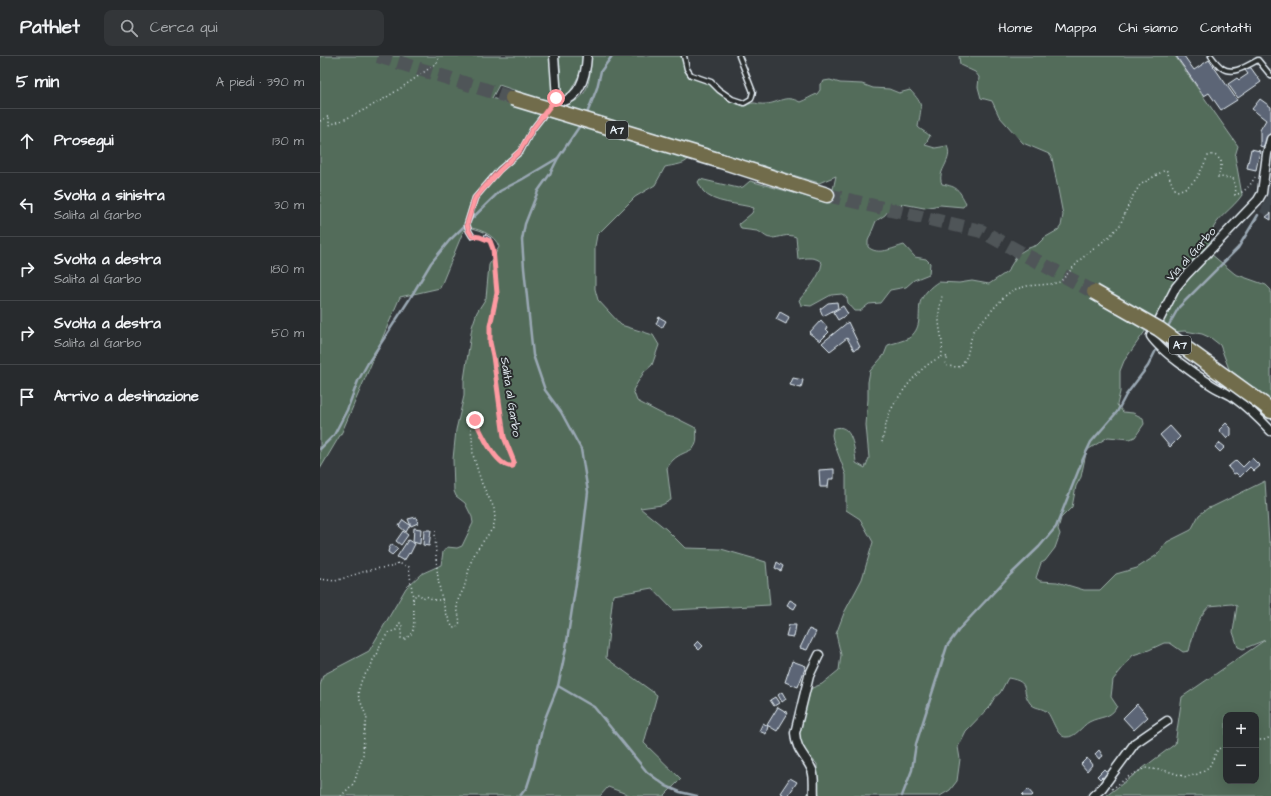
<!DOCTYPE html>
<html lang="it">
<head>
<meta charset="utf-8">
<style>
  body { margin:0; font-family:"Architects Daughter",sans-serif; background:#333639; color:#f1f3f6 }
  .controls { position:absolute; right:12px; bottom:12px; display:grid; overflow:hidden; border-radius:8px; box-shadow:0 4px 16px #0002 }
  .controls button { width:36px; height:36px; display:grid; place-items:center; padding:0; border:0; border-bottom:1px solid #434649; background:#272a2d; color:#f1f3f6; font:20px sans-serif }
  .stop { position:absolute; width:12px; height:12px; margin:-9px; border:3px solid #ff9aa2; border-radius:50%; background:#fff }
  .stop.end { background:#ff9aa2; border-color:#fff; box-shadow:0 1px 4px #0008 }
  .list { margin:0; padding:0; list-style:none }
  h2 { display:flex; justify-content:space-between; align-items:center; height:52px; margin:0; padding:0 16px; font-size:17px }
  h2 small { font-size:13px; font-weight:400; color:#a4a7aa }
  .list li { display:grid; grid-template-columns:26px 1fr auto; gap:12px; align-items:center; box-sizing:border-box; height:64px; padding:0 16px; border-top:1px solid #434649 }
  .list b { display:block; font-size:15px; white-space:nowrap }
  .list p { margin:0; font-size:13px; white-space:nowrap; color:#a4a7aa }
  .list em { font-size:13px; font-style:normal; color:#a4a7aa }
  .icon { flex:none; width:22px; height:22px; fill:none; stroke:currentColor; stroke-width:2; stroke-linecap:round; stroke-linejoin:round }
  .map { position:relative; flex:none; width:951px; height:740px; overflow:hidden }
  header { display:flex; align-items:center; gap:24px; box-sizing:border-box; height:56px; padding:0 20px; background:#272a2d; border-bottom:1px solid #434649 }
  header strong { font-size:19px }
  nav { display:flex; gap:22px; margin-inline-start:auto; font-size:14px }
  .search { width:280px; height:36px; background:#333639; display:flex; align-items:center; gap:10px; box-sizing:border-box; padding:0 14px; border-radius:8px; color:#a4a7aa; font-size:15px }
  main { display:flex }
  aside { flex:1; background:#272a2d }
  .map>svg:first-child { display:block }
</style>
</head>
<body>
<header>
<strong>Pathlet</strong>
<div class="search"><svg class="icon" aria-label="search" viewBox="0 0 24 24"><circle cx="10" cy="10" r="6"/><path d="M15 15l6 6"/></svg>Cerca qui</div>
<nav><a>Home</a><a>Mappa</a><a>Chi siamo</a><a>Contatti</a></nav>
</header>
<main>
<aside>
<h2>5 min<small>A piedi · 390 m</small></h2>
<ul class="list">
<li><svg class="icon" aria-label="ahead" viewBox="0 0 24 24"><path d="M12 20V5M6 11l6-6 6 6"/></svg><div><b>Prosegui</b></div><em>130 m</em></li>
<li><svg class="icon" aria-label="left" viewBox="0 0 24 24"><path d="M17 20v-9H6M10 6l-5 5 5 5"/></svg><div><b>Svolta a sinistra</b><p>Salita al Garbo</p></div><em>30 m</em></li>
<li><svg class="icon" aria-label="right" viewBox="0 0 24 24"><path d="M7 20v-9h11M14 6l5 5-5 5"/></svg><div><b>Svolta a destra</b><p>Salita al Garbo</p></div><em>180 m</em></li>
<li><svg class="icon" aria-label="right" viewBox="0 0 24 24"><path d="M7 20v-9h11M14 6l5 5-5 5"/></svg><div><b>Svolta a destra</b><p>Salita al Garbo</p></div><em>50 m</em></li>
<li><svg class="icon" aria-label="arrive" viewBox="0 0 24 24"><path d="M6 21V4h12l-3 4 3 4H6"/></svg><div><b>Arrivo a destinazione</b></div></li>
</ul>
</aside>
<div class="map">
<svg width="951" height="740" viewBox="0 0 951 740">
  <rect width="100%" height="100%" fill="#34383c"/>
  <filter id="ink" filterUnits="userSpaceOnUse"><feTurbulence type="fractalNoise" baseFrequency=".025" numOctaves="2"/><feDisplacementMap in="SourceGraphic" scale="8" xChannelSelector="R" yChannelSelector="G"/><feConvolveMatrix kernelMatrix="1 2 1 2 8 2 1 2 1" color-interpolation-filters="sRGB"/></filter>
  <g filter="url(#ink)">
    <polygon fill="#40464d" points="951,116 951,163 940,156 947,141"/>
    <g fill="#526c5a" stroke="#9daea9" fill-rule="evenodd">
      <path d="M0 0H230L232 20 241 18 238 0H264L262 14 242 50C247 48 253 47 257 44 271 35 270 15 271 0H361L365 14 370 21 390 28 410 45 425 50C436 44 435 49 446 48 460 47 464 38 480 46 486 44 491 40 497 38L500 34V28L504 25 510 24 520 27 542 28 553 32 569 33 579 37 590 34C605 50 601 50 598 71 602 75 606 76 610 80L605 89 615 92 627 90C634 105 616 114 622 128 638 131 638 133 646 147L643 151 620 149 604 152 583 148 577 150 568 155 565 159 556 165 548 185V191C558 200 573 192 584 189L595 201 606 203 610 207 609 218 594 224 586 231 570 234 560 247 549 248 540 255H535L528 247 527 242 522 238 511 239 491 250 481 249 479 244C488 234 500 221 502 207 496 200 487 202 478 203L476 181C467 177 460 182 451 182 445 182 442 176 437 175 432 174 426 174 421 173L419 168 432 157 434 152C419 147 393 148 383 135 381 132 380 129 378 126L380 123 418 132 423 131 430 125 510 147 516 120 499 127 375 89C369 109 364 107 345 111L335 129 315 141 277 179 275 190V233L278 244 301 269 333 279 339 289 332 309 324 316 313 334 317 345 346 360 356 362 376 372C380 400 367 391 353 404 351 406 349 409 347 412L351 444 342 449 320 452 346 473 365 492 401 493 446 506 450 549 353 554 332 532 293 539 286 602 337 639 324 687 361 723 344 740H312L288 731 280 740H0V630L3 619 49 595 86 532 101 518 121 509 123 496 127 491 137 492 142 490 153 467 152 461 145 447 136 440 134 435 133 403 136 374 144 340V324L152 271 157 256 166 242 169 209 179 191C175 178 157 172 145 171L120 232 80 241 22 376 0 413ZM179 29 241 50 237 64 172 42Z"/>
      <path d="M639 0H855L918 90 915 100 922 139C913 153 895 162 891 178 889 184 891 192 891 198L915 218 946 229 951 234V345L909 313 900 289 891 282 882 278 865 275 850 276 833 264 804 305 800 315V336L797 349 803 356 813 357 823 362 824 368 815 381 810 383 788 381 769 393 766 397 761 421 756 430 752 451 741 462 738 473 740 478 735 492 725 505 721 507 716 522 720 525 737 526 764 534H780L796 518 817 512 837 499 847 486 871 474 879 459 888 452 892 451 945 425 949 486H951V740H786L855 688 862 641 945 584 923 593 918 591 913 576 917 550 912 548 889 550C876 564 874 576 869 595L863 596 850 587H844L829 594 813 599 793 624 791 641 797 650C791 663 780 660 769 666 762 670 755 682 746 681 737 681 733 664 728 657 723 651 714 653 710 647 700 634 712 626 688 622L680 637 675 641 669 651 646 675 638 691 640 703 637 725 630 734 620 740H487L497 713V708L479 689 477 679 489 636 492 632 502 628 519 614 521 599 516 578 524 557 542 523 553 486 540 463 526 454V419L513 384 512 379 513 373C532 364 535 395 536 407L545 412 549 402 546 369 548 343V326L550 315 564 299 568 289C574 287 583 285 589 282 602 272 598 261 600 247 602 239 611 230 618 226L639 227 652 225 669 228 687 216 698 198 706 193 717 189 724 182 738 174 741 170 743 159 732 102 729 98 703 87 679 60 672 45 661 42 658 31 659 21 655 16 640 9ZM906 659H936V725H906Z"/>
    </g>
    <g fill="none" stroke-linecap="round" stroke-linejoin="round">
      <g stroke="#9aa8b4" stroke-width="2.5">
        <polyline points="266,60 277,32 281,15 292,0"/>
        <polyline points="846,274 859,251 918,192 938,159"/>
        <polyline points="0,393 14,379 27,354 38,325 48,307 89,244 111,207 129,185 180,135 201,124 238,102 261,68"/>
        <polyline points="238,630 274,651 327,716 346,730 360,736 377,740"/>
        <polyline points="200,740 207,731 214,709 224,665 238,630 246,592 261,495 268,436 261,393 241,356 225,334 213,299 204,212 202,184 205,168 218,135 230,118 238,102"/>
        <polyline points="582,740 592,714 596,688 627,590 641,571 691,518 719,491 736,471 763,403 771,386 797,356 806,339 828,310 842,282"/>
      </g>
    </g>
    <g fill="#5b6576" stroke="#e8f1f8">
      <polygon points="856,0 864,0 874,14 889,4 917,44 901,54 889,37 884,40"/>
      <polygon points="928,11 931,12 941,26 918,42 908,28 917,22 919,24 928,18 925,14"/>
      <polygon points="940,43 951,51 951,76 943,91 940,90 940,74 946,64 932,53"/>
      <polygon points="931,93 940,95 936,114 927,112"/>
      <polygon points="951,157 951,164 946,161"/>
      <polygon points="165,178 171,182 170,184 164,181"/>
      <polygon points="517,246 518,252 503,260 500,253 508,247"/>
      <polygon points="523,250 528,258 518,264 513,256"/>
      <polygon points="460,256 469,261 466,268 456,263"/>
      <polygon points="339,261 346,265 342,272 336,268"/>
      <polygon points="501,264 507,271 506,273 509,276 500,285 489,277"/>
      <polygon points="528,266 540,291 534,294 527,282 510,295 502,287"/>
      <polygon points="473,322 483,324 481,332 470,329"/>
      <polygon points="906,367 911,372 911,379 907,383 899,374"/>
      <polygon points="850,370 860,381 850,391 840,379"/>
      <polygon points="900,387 905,391 900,396 895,391"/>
      <polygon points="932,402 940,410 934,415 930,411 920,421 916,417 914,418 908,411 916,404 923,411"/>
      <polygon points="514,413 514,423 509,423 508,431 500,431 499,414"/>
      <polygon points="96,461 98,467 91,470 88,463"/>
      <polygon points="83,464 90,469 86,476 79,470"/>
      <polygon points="94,472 101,473 100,488 93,486"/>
      <polygon points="104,474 111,474 109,490 103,489"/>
      <polygon points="83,475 88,479 81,489 76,485"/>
      <polygon points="88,484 95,488 90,498 89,497 84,505 77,501"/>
      <polygon points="72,488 78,493 72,499 68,496 69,492"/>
      <polygon points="457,506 463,510 461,515 455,512"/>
      <polygon points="470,544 477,548 474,553 467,549"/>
      <polygon points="469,569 476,569 474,581 466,580"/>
      <polygon points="489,573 496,576 487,594 480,592"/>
      <polygon points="378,585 383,590 379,594 374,589"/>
      <polygon points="472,605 486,610 478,631 465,626"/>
      <polygon points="462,636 466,643 462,646 458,639"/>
      <polygon points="455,641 459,647 454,650 450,644"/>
      <polygon points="817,648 828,661 814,674 803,662"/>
      <polygon points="458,651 468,657 457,675 447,669"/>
      <polygon points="443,667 448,670 446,678 439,675"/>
      <polygon points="779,694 783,700 779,703 775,698"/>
      <polygon points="767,702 772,709 767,715 761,708"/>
      <polygon points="784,713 788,717 784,722 782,721 780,723 777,720"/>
      <polygon points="470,722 477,726 468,740 465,740 460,737"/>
      <polygon points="708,733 713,739 712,740 703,740 702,739"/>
    </g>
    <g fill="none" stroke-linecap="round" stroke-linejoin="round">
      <g stroke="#4f5458" stroke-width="14" stroke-dasharray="14 7" stroke-linecap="butt">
        <polyline points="58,0 192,42"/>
        <polyline points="507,139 661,175 774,236"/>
      </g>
      <g stroke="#e8f1f8" stroke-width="7">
        <g id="lane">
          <polyline points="364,0 367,13 371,19 391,26 399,34 412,43 424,47 431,43 433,36 419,0"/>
          <path d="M891 0C894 4 898 9 902 12 913 20 928 9 938 4L951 20"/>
          <polyline points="152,180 149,175 147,168 155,142 179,114 201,95 212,74 237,42"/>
        </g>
      </g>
      <g stroke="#e8f1f8" stroke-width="11">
        <g id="street">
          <path d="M234 0 237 42 242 46C261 40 266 18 267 0"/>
          <path d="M951 83 947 98 942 137 938 144 866 219 856 231 831 280C841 295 874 318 890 328 897 333 905 336 912 340 926 350 939 362 951 375"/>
          <path d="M494 740C493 732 495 722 492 714 486 700 476 695 475 677L489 620 499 599"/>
          <polyline points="773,740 782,732 815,687 847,665"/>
        </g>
      </g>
      <g stroke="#e8f1f8" stroke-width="17">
        <g id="highway">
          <polyline points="401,105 507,139"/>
          <polyline points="943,348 951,355"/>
        </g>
      </g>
      <g stroke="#e8f1f8" stroke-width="1.5" stroke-dasharray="1 3" stroke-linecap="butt">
        <path d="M0 65 9 60V69C48 56 85 30 118 6V0"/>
        <path d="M621 301C625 286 618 274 619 259 619 253 621 246 622 240"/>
        <path d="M562 386C564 377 566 365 570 356 578 339 608 298 628 301L625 308 627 310 638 311 641 310 647 300 653 275 685 240 693 234 707 230 731 228 740 226 761 203 790 180 800 169 811 143 820 129 845 114 847 115 854 133 857 135C877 129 879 118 888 100 894 97 897 100 901 105V110L898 121 913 122 916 132 915 139C925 136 930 130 935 121"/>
        <path d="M115 475C116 506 117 543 133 572L137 571 140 566 137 551 138 544 144 532 151 506 156 495 173 472 175 463 174 452 162 428 153 399 152 382 150 365 152 361 155 364 167 389 184 409 188 411 193 410 194 406 184 381 173 300 170 286V270L177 237 173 193 170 185 159 181"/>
        <path d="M0 523 15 525 46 515 60 512 71 511 78 507 89 511C91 529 96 556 93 574 92 578 89 580 85 583L81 582 82 569 80 567 76 574 68 577 60 589 58 597 53 604 51 610 42 623 39 633 38 639 47 662 44 678 43 699 34 727 21 740"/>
        <polyline points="93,544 96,538 99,538 103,542 106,540 114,544 123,544"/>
        <polyline points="936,684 944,684 951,681"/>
        <polyline points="792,733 808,721 825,712 847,715 866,721 878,718 889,711 898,693 906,690"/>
      </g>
      <use href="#lane" stroke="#2a2d2e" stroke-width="4"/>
      <use href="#street" stroke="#2a2d2e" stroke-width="8"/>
      <use href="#highway" stroke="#716c4b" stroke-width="14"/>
      <g stroke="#e8f1f8" stroke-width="17" stroke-linecap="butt">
        <g id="highway-bridge">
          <polyline points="192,42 401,105"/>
          <polyline points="774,236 839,273 943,348"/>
        </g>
      </g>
      <use href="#highway-bridge" stroke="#716c4b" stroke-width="14"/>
    </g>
  </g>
  <g fill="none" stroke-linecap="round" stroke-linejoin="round" filter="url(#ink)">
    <path stroke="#ff9aa2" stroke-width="5" d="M155 364C161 376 177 413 193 410L194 406 184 381 173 300 170 286V270L177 237 173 193 170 185 160 181 152 180 149 175 147 168 155 142 180 114 200 95 212 74 236 42"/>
  </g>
  <g text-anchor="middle" stroke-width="4" stroke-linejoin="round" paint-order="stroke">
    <g fill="#2a2d2e" stroke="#afb6bb" stroke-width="1">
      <rect x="286" y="65" width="22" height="18" rx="3"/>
      <rect x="849" y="280" width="22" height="18" rx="3"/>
    </g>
    <g font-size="11" font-weight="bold" fill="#e8f1f8">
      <text x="297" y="78">A7</text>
      <text x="860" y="293">A7</text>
    </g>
    <g font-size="12" fill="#e8f1f8" stroke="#2a2d2e">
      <text transform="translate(871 198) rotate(-48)" y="4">Via al Garbo</text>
      <text transform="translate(191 341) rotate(81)" y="4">Salita al Garbo</text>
    </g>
  </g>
</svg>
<div class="controls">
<button>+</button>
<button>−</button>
</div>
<div class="stop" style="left:236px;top:42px"></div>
<div class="stop end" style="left:155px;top:364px"></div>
</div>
</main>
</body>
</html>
